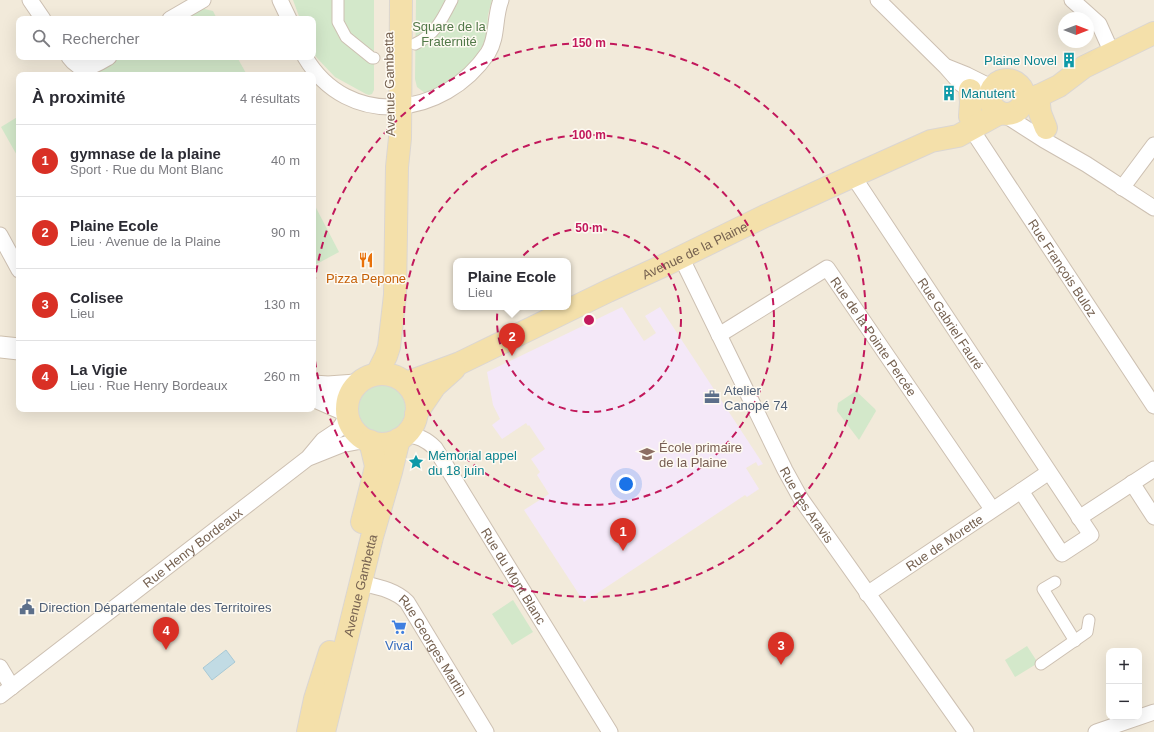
<!DOCTYPE html>
<html lang="fr">
<head>
<meta charset="utf-8">
<style>
  body { margin:0; font-family:Arial,sans-serif; background:#f7f7f7; color:#2b2b33 }
  .controls { position:absolute; right:12px; bottom:12px; display:grid; overflow:hidden; border-radius:8px; box-shadow:0 4px 16px #0002 }
  .controls button { width:36px; height:36px; display:grid; place-items:center; padding:0; border:0; border-bottom:1px solid #e1e1e2; background:#fff; color:#2b2b33; font:20px sans-serif }
  .compass { position:absolute; left:1058px; top:12px; width:36px; height:36px; border-radius:50%; background:#fff; box-shadow:0 4px 16px #0002; rotate:90deg }
  .you { position:absolute; left:626px; top:484px; width:14px; height:14px; margin:-10px; border:3px solid #fff; border-radius:50%; background:#1a73e8; box-shadow:0 0 0 6px #1a73e833 }
  .badge { display:grid; place-items:center; width:26px; height:26px; border-radius:50%; background:#d93025; color:#fff; font-size:13px; font-weight:700 }
  .pin { position:absolute; translate:-50% -33px; filter:drop-shadow(0 1px 2px #0008) }
  .pin::after { content:''; position:absolute; top:21px; width:14px; height:12px; background:inherit; clip-path:polygon(0 0,100% 0,50% 100%) }
  .popup { position:absolute; left:453px; top:258px; width:118px; height:52px; box-sizing:border-box; display:grid; place-content:center; border-radius:8px; background:#fff; filter:drop-shadow(0 1px 3px #0005); font-size:13px; white-space:nowrap; color:#7c7c81 }
  .popup b { font-size:15px; color:#2b2b33 }
  .popup::after { content:''; position:absolute; left:50%; top:100%; margin-left:-8px; border:8px solid transparent; border-top-color:#fff }
  .list { margin:0; padding:0; list-style:none }
  h2 { display:flex; justify-content:space-between; align-items:center; height:52px; margin:0; padding:0 16px; font-size:17px }
  h2 small { font-size:13px; font-weight:400; color:#7c7c81 }
  .list li { display:grid; grid-template-columns:26px 1fr auto; gap:12px; align-items:center; box-sizing:border-box; height:72px; padding:0 16px; border-top:1px solid #e1e1e2 }
  .list b { display:block; font-size:15px; white-space:nowrap }
  .list p { margin:0; font-size:13px; white-space:nowrap; color:#7c7c81 }
  .list em { font-size:13px; font-style:normal; color:#7c7c81 }
  .icon { flex:none; width:22px; height:22px; fill:none; stroke:currentColor; stroke-width:2; stroke-linecap:round; stroke-linejoin:round }
  .map { position:relative; flex:none; width:1154px; height:732px; overflow:hidden }
  .search { position:absolute; background:#fff; box-shadow:0 4px 16px #0002; left:16px; top:16px; width:300px; height:44px; display:flex; align-items:center; gap:10px; box-sizing:border-box; padding:0 14px; border-radius:8px; color:#7c7c81; font-size:15px }
  .panel { position:absolute; background:#fff; box-shadow:0 4px 16px #0002; left:16px; top:72px; width:300px; height:340px; border-radius:8px }
  .map>svg:first-child { display:block }
</style>
</head>
<body>
<div class="map">
<svg width="1154" height="732" viewBox="0 0 1154 732">
  <rect width="100%" height="100%" fill="#fbf7eb"/>
  <path fill="#f2eada" fill-rule="evenodd" d="M0 0H1154V732H0ZM1064 18H1088V42H1064ZM19 19H313V57H19ZM19 75H313V409H19ZM456 261H568V307H456ZM1109 651H1139V717H1109Z"/>
  <polygon fill="#f4e8f8" points="622,307 644,341 656,333 645,316 660,307 763,464 758,466 756,462 746,468 759,489 747,497 745,495 584,602 524,510 549,494 537,475 540,472 531,459 545,449 529,425 528,426 526,423 502,439 492,425 500,419 493,405 487,372"/>
  <g fill="#d3e8ca">
    <polygon points="293,0 374,0 374,90 372,94 369,95 366,94 335,77 317,58 313,52 313,19 300,19"/>
    <path d="M416 0H492C491 5 489 10 488 15 487 21 489 27 487 34 480 61 453 79 430 92L425 93 417 87 415 79Z"/>
    <polygon points="196,7 213,11 217,19 177,19"/>
    <polygon points="118,57 237,57 247,75 90,75"/>
    <polygon points="19,116 19,159 1,127"/>
    <polygon points="313,202 339,252 313,266"/>
    <circle cx="382" cy="408" r="26"/>
    <polygon points="856,391 875,409 876,411 859,440 837,411 838,403"/>
    <polygon points="513,600 533,632 512,645 492,614"/>
    <polygon points="1027,646 1038,663 1015,677 1005,660"/>
  </g>
  <polygon fill="#c1dbe4" stroke="#a8c9d5" points="226,650 235,662 212,680 203,668"/>
  <g fill="none" stroke-linecap="round" stroke-linejoin="round">
    <g stroke="#cdc0b2" stroke-width="13">
      <g id="pedestrian">
        <polyline points="338,0 338,22 346,37 372,58 374,58"/>
        <path d="M415 44C435 35 443 18 452 0"/>
        <polyline points="1055,582 1043,589 1075,641"/>
        <polyline points="1041,664 1087,632 1089,620"/>
      </g>
    </g>
    <g stroke="#cdc0b2" stroke-width="17">
      <g id="minor">
        <polyline points="30,0 43,19"/>
        <polyline points="280,0 289,19"/>
        <polyline points="878,0 946,67 961,84 990,101"/>
        <polyline points="1072,0 1099,24 1112,53"/>
        <polyline points="170,19 203,0"/>
        <path d="M69 57C82 75 94 66 109 57"/>
        <path d="M305 57C348 130 444 118 488 53 498 37 494 18 501 0"/>
        <polyline points="947,67 967,75 993,88"/>
        <polyline points="1005,115 1044,140 1086,164 1154,208"/>
        <path id="s1" d="M972 130 1154 406"/>
        <path id="s2" d="M853 176 1091 535 1062 554 1021 491 1049 472"/>
        <polyline points="1122,188 1154,145"/>
        <polyline points="0,235 19,270"/>
        <path id="s3" d="M681 257 785 470 801 499 966 732"/>
        <path id="s4" d="M719 335 827 268 992 509"/>
        <path id="s5" d="M405 434C418 436 426 439 435 448L610 732"/>
        <polyline points="311,457 341,445 367,440"/>
        <polyline points="1132,483 1154,517"/>
        <polyline points="1079,518 1154,469"/>
        <path id="s6" d="M361 583C378 587 395 590 407 602L486 732"/>
        <path id="s7" d="M867 594 1021 491"/>
        <polyline points="0,667 12,687"/>
        <path id="s8" d="M0 696 308 458 323 440 338 430 348 416"/>
        <polyline points="1096,732 1154,712"/>
      </g>
    </g>
    <g stroke="#cfc1af" stroke-width="23">
      <g id="secondary">
        <polyline points="0,347 19,349"/>
        <polyline points="313,386 328,387 356,385"/>
        <polyline points="313,396 347,411"/>
      </g>
    </g>
    <g stroke="#dbd6d2" stroke-width="24">
      <g id="primary">
        <circle cx="1007" cy="97" r="17"/>
        <polyline points="970,90 971,102 970,116"/>
        <polyline points="1038,96 1040,113 1046,128"/>
        <polyline points="1024,103 1059,86 1084,67 1154,33"/>
        <polyline points="377,374 386,356 389,347 395,295 397,167 400,138 401,0"/>
        <circle cx="382" cy="409" r="35"/>
        <path id="s9" d="M406 383 460 363 608 291 667 264 765 216 853 176 931 141 958 136 1000 113"/>
        <polyline points="416,414 435,386 454,369"/>
        <polyline points="362,522 374,475 376,466 370,441"/>
        <polyline points="308,732 315,699 330,652"/>
        <path id="s10" d="M324 732 372 537 391 472 399 439"/>
      </g>
    </g>
    <use href="#pedestrian" stroke="#fff" stroke-width="11"/>
    <use href="#minor" stroke="#fff" stroke-width="15"/>
    <use href="#secondary" stroke="#fff" stroke-width="21"/>
    <use href="#primary" stroke="#f4e0aa" stroke-width="22"/>
  </g>
  <g fill="none" stroke="#c2185b" stroke-width="2" stroke-dasharray="7 5">
    <circle cx="589" cy="320" r="92"/>
    <circle cx="589" cy="320" r="185"/>
    <path d="M313 296A277 277 0 1 1 313 344"/>
  </g>
  <defs>
    <g id="building-bare" transform="scale(1.2)"><path d="M-4-6H4V6H1V3H-1V6H-4ZM-2.5-4.3h1.7v1.8h-1.7ZM.8-4.3h1.7v1.8H.8ZM-2.5-1h1.7V.8h-1.7ZM.8-1h1.7V.8H.8Z" fill="#0f9aa8" stroke="#fefaf2" stroke-width="2.5" paint-order="stroke"/></g>
    <g id="restaurant-bare" transform="scale(1.2)"><path d="M-5-6h1v4h1v-4h1v4h1v-4h1v5L-1.5 .5V6h-2V.5L-5-1ZM5-6V6H3V1.5H1.5Q1.5-4 5-6Z" fill="#e8710a" stroke="#fefaf2" stroke-width="2.5" paint-order="stroke"/></g>
    <g id="office-bare" transform="scale(1.2)"><path d="M-6-3h4V-5.5h4V-3h4V5H-6ZM-1-4.5V-3h2v-1.5ZM-6 0V1H6V0Z" fill="#5c6f8a" stroke="#fefaf2" stroke-width="2.5" paint-order="stroke"/></g>
    <g id="school-bare" transform="scale(1.2)"><path d="M0-5L7-2L0 1L-7-2ZM-4 1L0 2.5L4 1V4Q0 6-4 4Z" fill="#8d6e63" stroke="#fefaf2" stroke-width="2.5" paint-order="stroke"/></g>
    <g id="sight-bare" transform="scale(1.2)"><path d="M0-6L1.8-2.2L6-1.7L2.9 1.2L3.7 5.4L0 3.3L-3.7 5.4L-2.9 1.2L-6-1.7L-1.8-2.2Z" fill="#0f9aa8" stroke="#fefaf2" stroke-width="2.5" paint-order="stroke"/></g>
    <g id="civic-bare" transform="scale(1.2)"><path d="M-.6-6.5H3V-4.5H.6V-3L4-1V1h2V6H-6V1h2V-1L-.6-3ZM-1.2 2.5V6h2.4V2.5Z" fill="#5c6f8a" stroke="#fefaf2" stroke-width="2.5" paint-order="stroke"/></g>
    <g id="supermarket-bare" transform="scale(1.2)"><path d="M-6-5.5h2.5l.6 2H6L4.5 2H-2.5L-4.4-4H-6ZM-1.5 3.2a1.3 1.3 0 1 0 .1 0ZM3 3.2a1.3 1.3 0 1 0 .1 0Z" fill="#3f7fe0" stroke="#fefaf2" stroke-width="2.5" paint-order="stroke"/></g>
  </defs>
  <g fill-rule="evenodd">
    <use href="#building-bare" x="1069" y="60"/>
    <use href="#building-bare" x="949" y="93"/>
    <use href="#restaurant-bare" x="366" y="260"/>
    <use href="#office-bare" x="712" y="397"/>
    <use href="#school-bare" x="647" y="454"/>
    <use href="#sight-bare" x="416" y="462"/>
    <use href="#civic-bare" x="27" y="607"/>
    <use href="#supermarket-bare" x="399" y="627"/>
  </g>
  <g text-anchor="middle" stroke-width="3" stroke-linejoin="round" paint-order="stroke">
    <g font-size="13" fill="#527949" stroke="#fefaf2">
      <text x="449" y="31">Square de la<tspan x="449" dy="15">Fraternité</tspan></text>
    </g>
    <g font-size="13" fill="#0d838f" stroke="#fefaf2" text-anchor="start">
      <text x="1057" y="65" text-anchor="end">Plaine Novel</text>
      <text x="961" y="98">Manutent</text>
      <text x="428" y="460">Mémorial appel<tspan x="428" dy="15">du 18 juin</tspan></text>
    </g>
    <g font-size="13" fill="#756150" stroke="#fefaf2">
      <text transform="translate(389 84) rotate(-91)" y="5">Avenue Gambetta</text>
      <text dy="5" stroke="none"><textPath href="#s9" startOffset="318">Avenue de la Plaine</textPath></text>
      <text dy="5" stroke="none"><textPath href="#s1" startOffset="165">Rue François Buloz</textPath></text>
      <text dy="5" stroke="none"><textPath href="#s2" startOffset="177">Rue Gabriel Fauré</textPath></text>
      <text dy="5" stroke="none"><textPath href="#s4" startOffset="210">Rue de la Pointe Percée</textPath></text>
      <text dy="5" stroke="none"><textPath href="#s3" startOffset="278">Rue des Aravis</textPath></text>
      <text dy="5" stroke="none"><textPath href="#s7" startOffset="93">Rue de Morette</textPath></text>
      <text dy="5" stroke="none"><textPath href="#s8" startOffset="243">Rue Henry Bordeaux</textPath></text>
      <text dy="5" stroke="none"><textPath href="#s5" startOffset="184">Rue du Mont Blanc</textPath></text>
      <text dy="5" stroke="none"><textPath href="#s10" startOffset="151">Avenue Gambetta</textPath></text>
      <text dy="5" stroke="none"><textPath href="#s6" startOffset="101">Rue Georges Martin</textPath></text>
    </g>
    <g font-size="13" fill="#c56008" stroke="#fefaf2">
      <text x="366" y="283">Pizza Pepone</text>
    </g>
    <g font-size="13" fill="#4e5e75" stroke="#fefaf2" text-anchor="start">
      <text x="724" y="395">Atelier<tspan x="724" dy="15">Canopé 74</tspan></text>
      <text x="39" y="612">Direction Départementale des Territoires</text>
    </g>
    <g font-size="13" fill="#785e54" stroke="#fefaf2" text-anchor="start">
      <text x="659" y="452">École primaire<tspan x="659" dy="15">de la Plaine</tspan></text>
    </g>
    <g font-size="13" fill="#366cbe" stroke="#fefaf2">
      <text x="399" y="650">Vival</text>
    </g>
  </g>
  <circle cx="589" cy="320" r="6" fill="#c2185b" stroke="#fefaf2" stroke-width="2"/>
  <g font-size="12" text-anchor="middle" font-weight="bold" fill="#c2185b" stroke="#fefaf2" stroke-width="3" stroke-linejoin="round" paint-order="stroke">
    <text x="589" y="47">150 m</text>
    <text x="589" y="139">100 m</text>
    <text x="589" y="232">50 m</text>
  </g>
</svg>
<div class="controls">
<button>+</button>
<button>−</button>
</div>
<svg class="compass" viewBox="-18 -18 36 36"><path d="M0-13l5 13h-10z" fill="#e53935"/><path d="M0 13l5-13h-10z" fill="#7c7c81"/></svg>
<div class="you"></div>
<div class="pin badge" style="left:623px;top:551px">1</div>
<div class="pin badge" style="left:512px;top:356px">2</div>
<div class="popup"><b>Plaine Ecole</b>Lieu</div>
<div class="pin badge" style="left:781px;top:665px">3</div>
<div class="pin badge" style="left:166px;top:650px">4</div>
<div class="search"><svg class="icon" aria-label="search" viewBox="0 0 24 24"><circle cx="10" cy="10" r="6"/><path d="M15 15l6 6"/></svg>Rechercher</div>
<section class="panel">
<h2>À proximité<small>4 résultats</small></h2>
<ul class="list">
<li><span class="badge">1</span><div><b>gymnase de la plaine</b><p>Sport · Rue du Mont Blanc</p></div><em>40 m</em></li>
<li><span class="badge">2</span><div><b>Plaine Ecole</b><p>Lieu · Avenue de la Plaine</p></div><em>90 m</em></li>
<li><span class="badge">3</span><div><b>Colisee</b><p>Lieu</p></div><em>130 m</em></li>
<li><span class="badge">4</span><div><b>La Vigie</b><p>Lieu · Rue Henry Bordeaux</p></div><em>260 m</em></li>
</ul>
</section>
</div>
</body>
</html>
